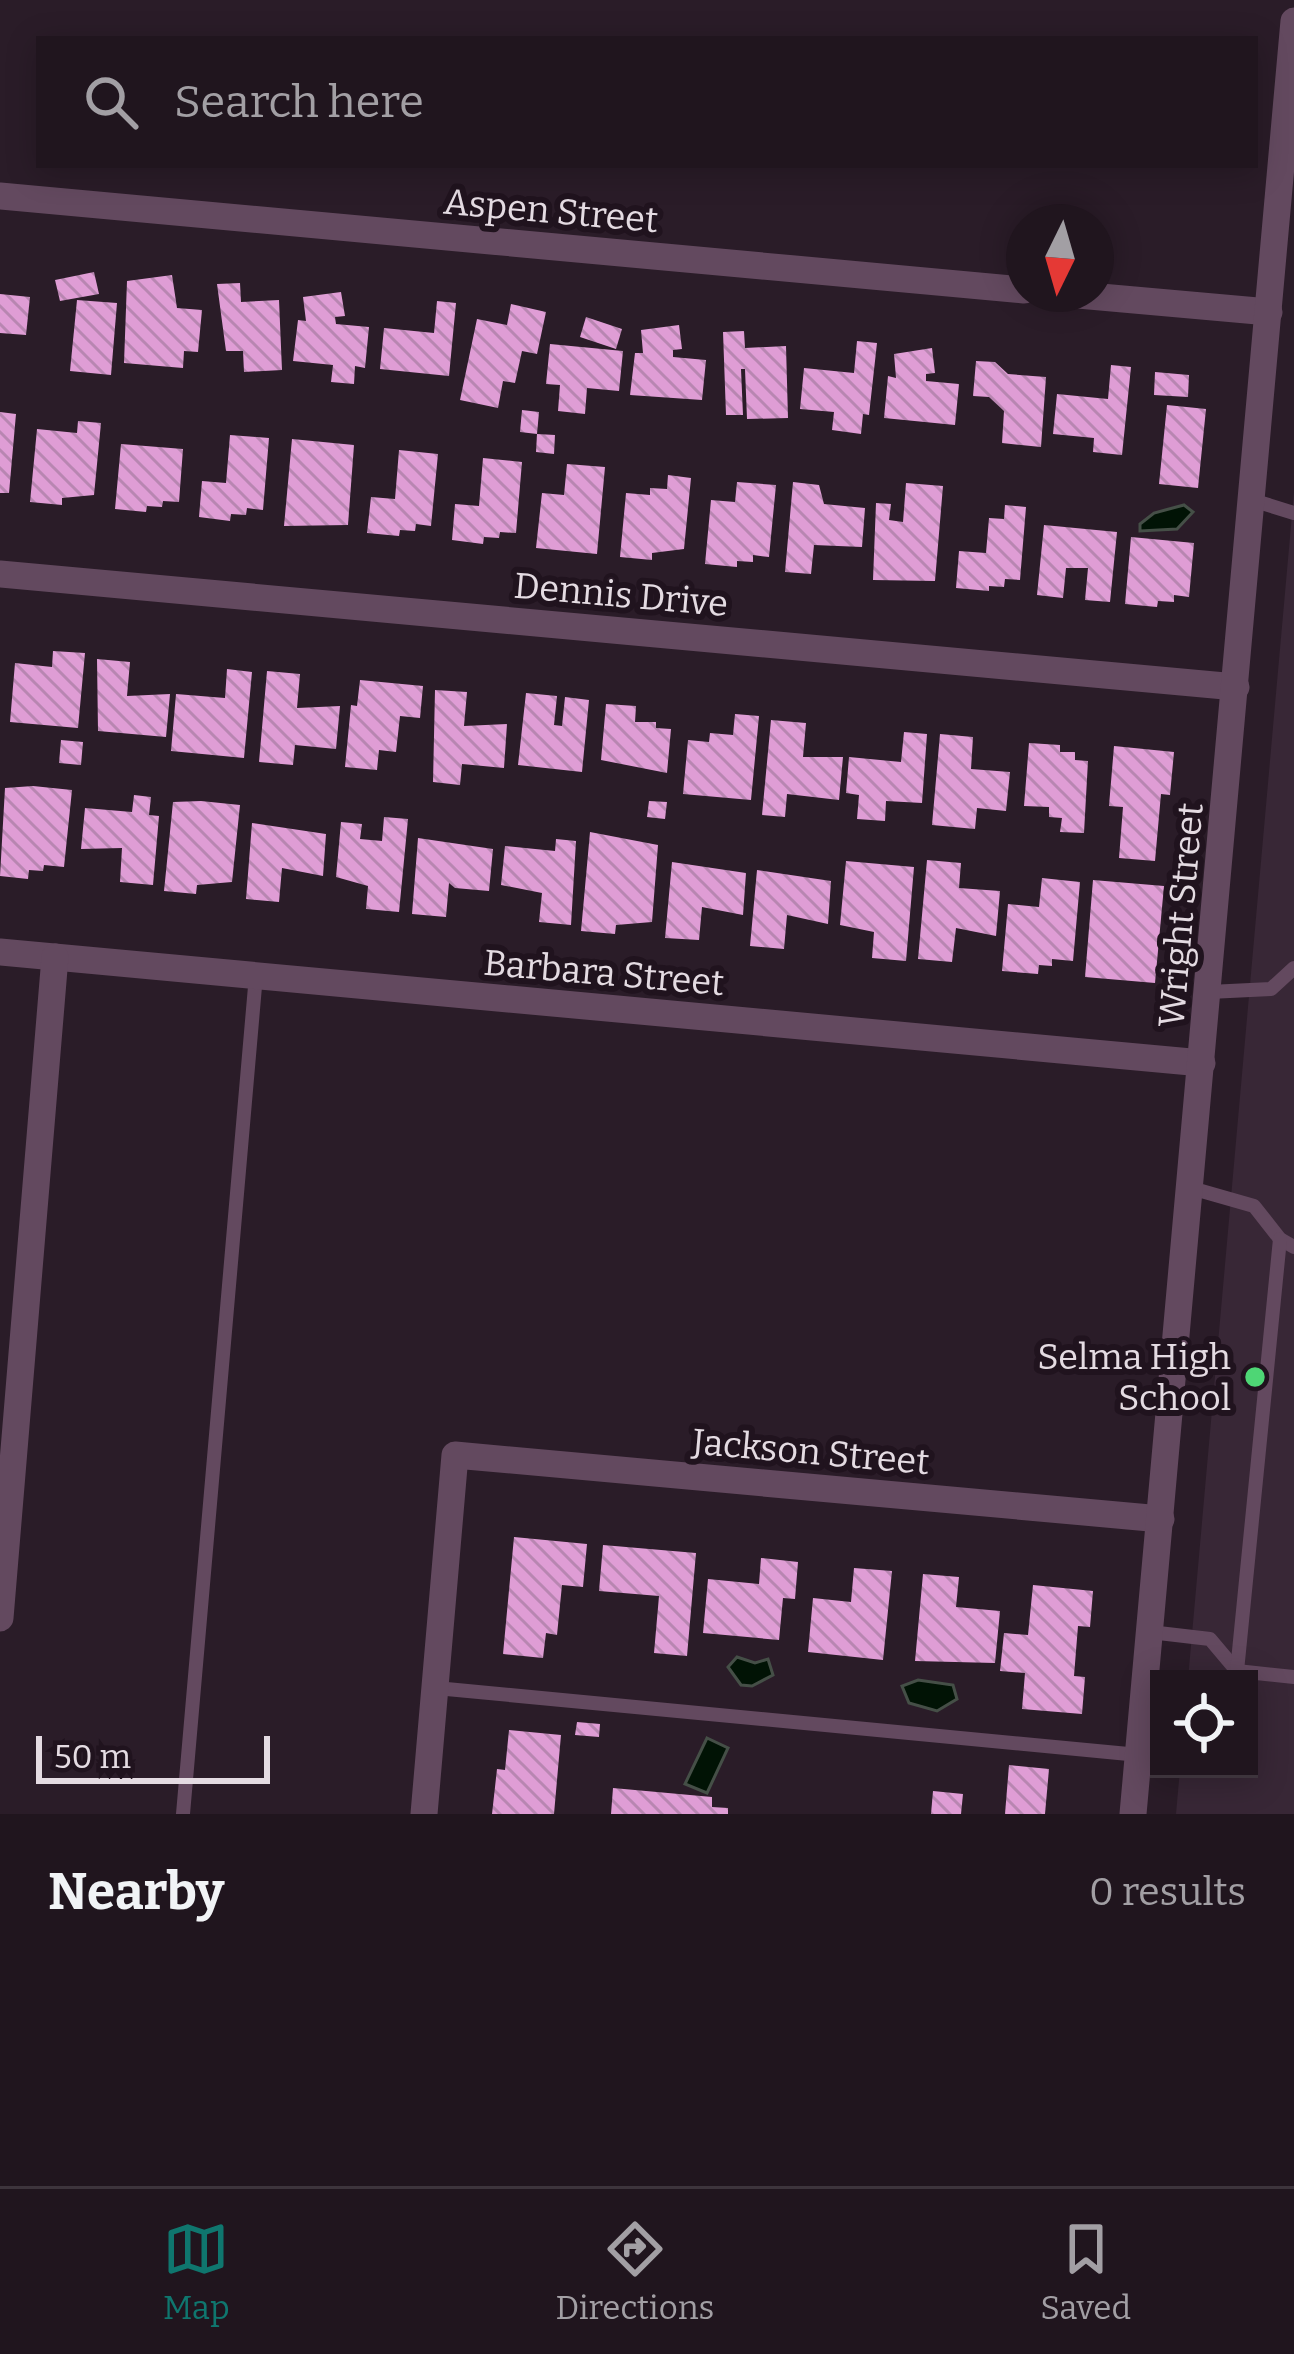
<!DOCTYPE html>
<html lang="en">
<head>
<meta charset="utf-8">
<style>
  body { margin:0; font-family:Bitter,serif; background:#281e27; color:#f1f3f6 }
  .controls { position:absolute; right:36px; bottom:36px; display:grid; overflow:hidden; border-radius:0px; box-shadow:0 6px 30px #0003 }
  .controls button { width:108px; height:108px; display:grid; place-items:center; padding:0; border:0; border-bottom:3px solid #3d343c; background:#20151e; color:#f1f3f6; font:60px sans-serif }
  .compass { position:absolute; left:1006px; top:204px; width:108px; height:108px; border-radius:50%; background:#20151e; box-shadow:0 6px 30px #0003; rotate:185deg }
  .scale { position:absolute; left:36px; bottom:30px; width:234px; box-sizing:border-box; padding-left:12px; border:6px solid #e4dbe2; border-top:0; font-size:33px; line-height:42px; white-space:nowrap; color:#e4dbe2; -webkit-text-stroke:9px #20131e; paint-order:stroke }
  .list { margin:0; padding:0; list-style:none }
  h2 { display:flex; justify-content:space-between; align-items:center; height:156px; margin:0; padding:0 48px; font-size:51px }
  h2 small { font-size:39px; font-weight:400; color:#a29fa4 }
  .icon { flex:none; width:66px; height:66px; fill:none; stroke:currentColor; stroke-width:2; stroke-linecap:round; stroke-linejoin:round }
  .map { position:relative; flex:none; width:1294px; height:1814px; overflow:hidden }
  .search { position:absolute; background:#20151e; box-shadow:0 6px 30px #0003; left:36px; right:36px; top:36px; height:132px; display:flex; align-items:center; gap:30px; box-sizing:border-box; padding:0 42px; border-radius:0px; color:#a29fa4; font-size:45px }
  .sheet { height:372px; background:#20151e }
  nav { display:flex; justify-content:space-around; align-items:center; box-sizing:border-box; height:168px; border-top:3px solid #3d343c; background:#20151e; font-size:33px; color:#a29fa4 }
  nav a { display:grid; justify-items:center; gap:6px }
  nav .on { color:#0f766e }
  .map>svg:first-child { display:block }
</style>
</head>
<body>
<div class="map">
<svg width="1294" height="1814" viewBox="0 0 1294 1814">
  <defs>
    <pattern id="building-back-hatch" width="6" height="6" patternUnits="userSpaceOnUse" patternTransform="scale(3)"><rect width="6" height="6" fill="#df9dd5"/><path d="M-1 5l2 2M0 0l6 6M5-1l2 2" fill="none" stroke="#b886b1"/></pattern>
  </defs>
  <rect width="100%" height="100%" fill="#2a1c28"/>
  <polygon fill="#382736" points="1294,492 1294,1814 1176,1814 1180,1769 1249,1769 1249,1679 1188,1679"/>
  <g fill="#011305" stroke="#454f47" stroke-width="3">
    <polygon points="1184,505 1193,512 1177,529 1140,531 1140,524 1154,513"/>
    <polygon points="737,1657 755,1663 768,1659 773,1675 752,1686 741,1685 728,1667"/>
    <polygon points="918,1680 953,1685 957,1699 937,1711 909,1703 902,1686"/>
    <polygon points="707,1738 728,1748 707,1793 685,1784"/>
  </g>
  <g fill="url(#building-back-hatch)">
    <polygon points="94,272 99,294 60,301 55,280"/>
    <polygon points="172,275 177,308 202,310 198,352 184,351 183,368 124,363 127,281"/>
    <polygon points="240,283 241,302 279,300 282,370 244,372 243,351 226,351 217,284"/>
    <polygon points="341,292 345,316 335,317 336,324 369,327 365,368 355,366 354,384 331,382 333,365 293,361 298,320 306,321 303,297"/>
    <polygon points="0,294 30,297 26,335 0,333"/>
    <polygon points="77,300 117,303 111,375 70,371"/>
    <polygon points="437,301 456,303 449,376 380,369 384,328 434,333"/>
    <polygon points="511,304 546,312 537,354 522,351 515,383 503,381 498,408 460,400 477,319 507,325"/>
    <polygon points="586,317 622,329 616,349 580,337"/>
    <polygon points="679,325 682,349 673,350 673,357 706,360 702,400 630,395 635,353 643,353 641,330"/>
    <polygon points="744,331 745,348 786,346 788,418 747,419 745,369 741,369 743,415 726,415 723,332"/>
    <polygon points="857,341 877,343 869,415 863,414 861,434 832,430 834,412 800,409 804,368 854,373"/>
    <polygon points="550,344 623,351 619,391 587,388 585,414 558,411 560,385 546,384"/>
    <polygon points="932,348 935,373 926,374 926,381 959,384 955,425 884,418 888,376 896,378 894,354"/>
    <polygon points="976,361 995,362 1008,374 1046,377 1041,447 1002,443 1004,411 989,397 973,396"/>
    <polygon points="1111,365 1131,367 1122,455 1093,452 1094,438 1053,434 1057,394 1108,399"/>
    <polygon points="1155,372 1189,375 1188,397 1154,395"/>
    <polygon points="1167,405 1206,409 1198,488 1159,484"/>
    <polygon points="522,410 539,412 537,434 520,432"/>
    <polygon points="0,412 16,414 9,493 0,493"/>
    <polygon points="78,421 101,423 94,495 62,498 62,505 30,502 37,429 77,433"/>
    <polygon points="537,434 555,435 554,454 536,452"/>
    <polygon points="230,435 269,438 263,510 247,508 246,515 231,514 230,521 199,517 202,481 226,483"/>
    <polygon points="292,439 354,445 348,525 284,526"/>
    <polygon points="121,444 183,449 179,502 163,501 162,507 147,506 146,512 115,509"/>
    <polygon points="399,450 438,454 431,526 416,524 415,531 400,530 399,536 367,533 371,497 395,499"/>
    <polygon points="483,458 522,462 516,533 500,532 499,538 484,537 483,544 452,540 455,504 479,506"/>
    <polygon points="567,464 605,467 597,554 536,548 542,493 564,495"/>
    <polygon points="668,475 691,478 684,549 652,553 652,560 620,557 626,493 650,495 650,488 667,489"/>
    <polygon points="737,482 776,485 769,557 753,555 753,562 737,561 737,567 705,564 711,500 735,502"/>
    <polygon points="793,482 819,485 824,504 865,508 862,547 814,545 811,574 785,572"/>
    <polygon points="906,483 943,486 935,581 873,580 876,503 891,504 889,520 903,522"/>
    <polygon points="1005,505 1026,507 1020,580 1005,579 1004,587 989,586 989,591 956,588 959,551 986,553 989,518 1004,519"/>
    <polygon points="1044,525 1117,532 1110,602 1085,600 1088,568 1066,568 1063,598 1037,595"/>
    <polygon points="1131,537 1194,543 1189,597 1174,595 1174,602 1158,601 1157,607 1125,604"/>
    <polygon points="53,651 85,653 78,728 10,722 15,663 52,667"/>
    <polygon points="97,659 130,662 127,696 170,694 166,737 98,731"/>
    <polygon points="227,669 252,672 244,758 171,751 176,694 225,698"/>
    <polygon points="267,671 300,674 297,708 340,706 336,749 295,745 293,765 259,762"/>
    <polygon points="360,680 423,686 420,718 400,716 396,752 379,750 377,770 345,767 351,705 357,706"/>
    <polygon points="435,690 467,692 464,726 507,724 504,768 462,764 460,785 433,782"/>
    <polygon points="526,693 557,696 554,725 562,726 565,697 589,700 582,772 518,765"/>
    <polygon points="606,704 636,706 635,722 656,722 656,728 671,729 667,773 601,760"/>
    <polygon points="735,714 759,716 751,800 683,794 688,740 709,742 710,733 733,735"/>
    <polygon points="771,720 806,723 803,757 843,757 839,800 787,794 785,817 762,815"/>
    <polygon points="904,732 927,734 922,803 886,801 885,821 857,819 859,795 846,793 849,757 901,762"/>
    <polygon points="940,734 973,737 971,769 1010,772 1006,811 977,808 975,829 932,825"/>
    <polygon points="61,740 83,742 81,765 59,763"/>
    <polygon points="1029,743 1060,745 1060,752 1075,752 1075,760 1088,761 1084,833 1060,832 1062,818 1049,817 1049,807 1024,806"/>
    <polygon points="1114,746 1174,752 1170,795 1161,794 1155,861 1119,858 1123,807 1109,806"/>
    <polygon points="33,786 72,790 64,867 44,865 43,871 29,870 28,879 0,876 5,788"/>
    <polygon points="134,795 151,797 149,815 159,816 153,885 120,882 122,848 81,849 85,808 132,812"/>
    <polygon points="201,801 240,805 232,882 197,885 196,894 164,891 173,802"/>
    <polygon points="649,801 667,802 665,819 647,817"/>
    <polygon points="384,817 408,819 399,912 366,909 368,886 336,877 341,822 362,824 360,839 382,841"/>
    <polygon points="252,823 326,834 323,876 282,868 279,902 246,899"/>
    <polygon points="590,832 658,845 652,922 616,925 615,934 581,931"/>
    <polygon points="418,838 493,849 489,891 455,888 449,883 446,917 412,914"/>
    <polygon points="556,839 576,841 571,925 539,922 542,893 501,885 505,846 555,851"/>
    <polygon points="927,860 961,863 959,888 1000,891 996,936 956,928 952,962 918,959"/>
    <polygon points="846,861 914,867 906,961 872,958 874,932 840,925"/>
    <polygon points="672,862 746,873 743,915 702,907 699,940 665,938"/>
    <polygon points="757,870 831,881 828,924 787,915 784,949 750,946"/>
    <polygon points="1042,878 1080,882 1073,961 1052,959 1052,966 1039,965 1038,974 1002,971 1008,904 1039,907"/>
    <polygon points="1093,880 1164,886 1155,983 1085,977"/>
    <polygon points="514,1537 587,1544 583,1587 562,1585 557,1635 546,1633 543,1658 503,1654"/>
    <polygon points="603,1545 696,1553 687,1656 654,1653 659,1596 599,1591"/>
    <polygon points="761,1558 798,1562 795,1599 783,1598 779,1640 703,1633 708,1579 759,1584"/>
    <polygon points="854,1568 892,1571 883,1660 808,1652 813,1598 851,1602"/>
    <polygon points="923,1574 959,1577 956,1607 1000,1611 995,1663 915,1661"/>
    <polygon points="1033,1585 1093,1591 1090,1627 1078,1626 1074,1676 1085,1677 1082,1714 1022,1709 1025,1673 1000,1671 1004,1633 1028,1635"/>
    <polygon points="577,1722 600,1724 599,1737 575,1735"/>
    <polygon points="509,1730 561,1735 554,1814 492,1814 497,1769 505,1770"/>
    <polygon points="1009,1765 1049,1769 1045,1814 1005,1814"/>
    <polygon points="613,1788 712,1797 712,1807 728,1808 728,1814 611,1814"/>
    <polygon points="933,1791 963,1794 961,1814 931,1814"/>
  </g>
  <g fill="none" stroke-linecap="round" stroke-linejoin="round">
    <g stroke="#63495f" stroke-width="14">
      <polyline points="1252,500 1294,513"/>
      <polyline points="1209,992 1271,989 1294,968"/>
      <polyline points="1191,1188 1254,1206 1280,1239 1294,1247"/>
      <polyline points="1150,1632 1210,1639 1237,1671 1294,1677"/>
      <polyline points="1237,1671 1280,1239"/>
      <polyline points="436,1688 1139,1755"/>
      <polyline points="183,1814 256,975"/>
    </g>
    <g stroke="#63495f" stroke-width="27">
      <polyline points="0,196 1024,290"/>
      <polyline points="1067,294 1269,312"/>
      <polyline points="0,574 1236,687"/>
      <polyline points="0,952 1202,1063"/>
      <polyline points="0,1618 55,957"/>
      <polyline points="424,1814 455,1455 1161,1519"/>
      <polyline points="1133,1814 1294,21"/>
    </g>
  </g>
  <circle fill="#4ed675" stroke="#20131e" stroke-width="4.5" cx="1255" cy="1377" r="12"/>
  <g text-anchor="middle" stroke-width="12" stroke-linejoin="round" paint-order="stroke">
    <g font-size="36" fill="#e4dbe2" stroke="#20131e">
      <text transform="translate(551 210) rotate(5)" y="13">Aspen Street</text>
      <text transform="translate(621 594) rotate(5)" y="13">Dennis Drive</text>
      <text transform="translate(1180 915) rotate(-85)" y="13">Wright Street</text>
      <text transform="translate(604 972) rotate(5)" y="13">Barbara Street</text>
      <text transform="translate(811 1451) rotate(5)" y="13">Jackson Street</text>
    </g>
    <g font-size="36" fill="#e4dbe2" stroke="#20131e" text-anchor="end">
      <text x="1231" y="1369">Selma High<tspan x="1231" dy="41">School</tspan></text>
    </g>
  </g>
</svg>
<div class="controls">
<button><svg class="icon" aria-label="locate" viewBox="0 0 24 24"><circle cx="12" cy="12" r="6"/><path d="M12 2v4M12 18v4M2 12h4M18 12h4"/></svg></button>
</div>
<svg class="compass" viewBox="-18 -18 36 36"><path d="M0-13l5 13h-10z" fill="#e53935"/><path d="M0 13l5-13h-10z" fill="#a29fa4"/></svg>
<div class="scale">50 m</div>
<div class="search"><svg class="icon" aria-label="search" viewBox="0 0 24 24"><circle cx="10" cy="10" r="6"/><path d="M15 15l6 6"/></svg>Search here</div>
</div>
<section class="sheet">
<h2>Nearby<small>0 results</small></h2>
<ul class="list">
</ul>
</section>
<nav>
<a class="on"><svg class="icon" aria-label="map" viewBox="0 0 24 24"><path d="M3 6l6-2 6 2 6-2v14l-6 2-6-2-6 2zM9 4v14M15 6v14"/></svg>Map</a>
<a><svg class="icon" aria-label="directions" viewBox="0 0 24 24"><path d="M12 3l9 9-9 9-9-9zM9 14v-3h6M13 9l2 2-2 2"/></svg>Directions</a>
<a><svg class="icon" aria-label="saved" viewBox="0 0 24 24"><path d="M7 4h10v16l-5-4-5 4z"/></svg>Saved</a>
</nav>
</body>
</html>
